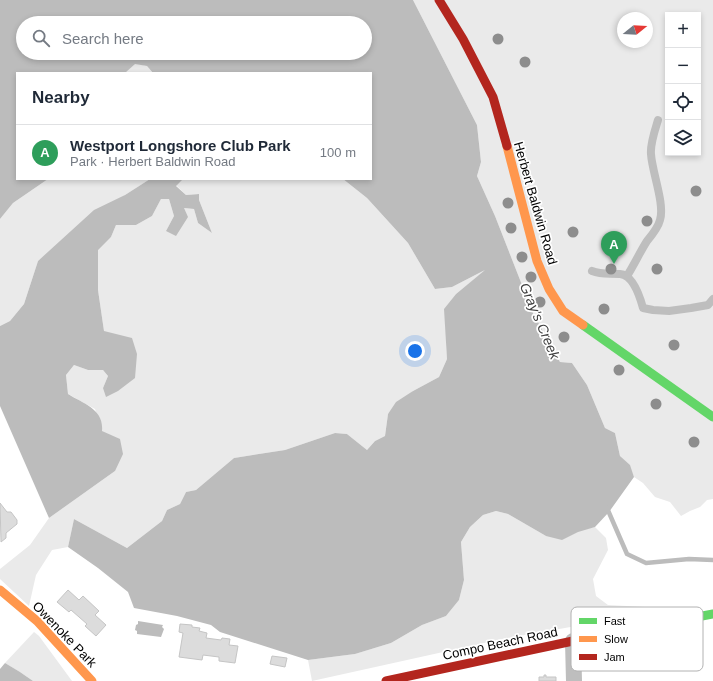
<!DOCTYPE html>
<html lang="en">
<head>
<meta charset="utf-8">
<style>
  body { margin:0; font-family:Arial,sans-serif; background:#f6f6f7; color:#1f2937 }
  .controls { position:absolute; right:12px; top:12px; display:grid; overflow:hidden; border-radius:0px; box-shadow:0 2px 6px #0003 }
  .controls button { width:36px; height:36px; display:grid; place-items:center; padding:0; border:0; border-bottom:1px solid #e0e1e3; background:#fff; color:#1f2937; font:20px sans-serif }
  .compass { position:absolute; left:617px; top:12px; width:36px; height:36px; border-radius:50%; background:#fff; box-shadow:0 2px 6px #0003; rotate:72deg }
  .you { position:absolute; left:415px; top:351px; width:14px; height:14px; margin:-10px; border:3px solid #fff; border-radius:50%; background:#1a73e8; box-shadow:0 0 0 6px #1a73e833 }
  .badge { display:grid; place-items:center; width:26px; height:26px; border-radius:50%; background:#1a73e8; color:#fff; font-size:13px; font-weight:700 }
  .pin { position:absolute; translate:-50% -33px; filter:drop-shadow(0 1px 2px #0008) }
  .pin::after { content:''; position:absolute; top:21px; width:14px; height:12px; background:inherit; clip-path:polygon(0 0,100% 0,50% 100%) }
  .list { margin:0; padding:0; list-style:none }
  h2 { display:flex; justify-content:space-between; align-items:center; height:52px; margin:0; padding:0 16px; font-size:17px }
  h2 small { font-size:13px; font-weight:400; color:#747a83 }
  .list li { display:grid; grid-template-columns:26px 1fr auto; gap:12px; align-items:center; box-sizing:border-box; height:56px; padding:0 16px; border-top:1px solid #e0e1e3 }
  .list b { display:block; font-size:15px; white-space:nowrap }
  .list p { margin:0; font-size:13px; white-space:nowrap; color:#747a83 }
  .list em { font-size:13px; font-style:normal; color:#747a83 }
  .icon { flex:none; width:22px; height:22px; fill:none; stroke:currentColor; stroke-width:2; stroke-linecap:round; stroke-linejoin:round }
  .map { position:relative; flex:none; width:713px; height:681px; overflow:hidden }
  .search { position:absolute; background:#fff; box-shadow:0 2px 6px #0003; left:16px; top:16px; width:356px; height:44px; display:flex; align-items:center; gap:10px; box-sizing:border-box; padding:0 14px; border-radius:22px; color:#747a83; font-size:15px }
  .panel { position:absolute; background:#fff; box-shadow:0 2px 6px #0003; left:16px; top:72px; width:356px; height:108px; border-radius:0px }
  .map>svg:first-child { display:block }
</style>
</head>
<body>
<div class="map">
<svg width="713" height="681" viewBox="0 0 713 681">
  <rect width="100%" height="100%" fill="#fff"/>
  <g fill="#eaeaea" fill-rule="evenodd">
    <path d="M413 0H713V499L707 500 700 507 690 511 681 516 670 502 655 497 643 483 634 477 629 465 620 456 615 433 605 428 587 385 572 363 560 362 533 313 495 216 477 176 481 162 477 125ZM668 15H698V153H668ZM623 18H647V42H623Z"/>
    <polygon points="135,63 147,66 153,73 125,73"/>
    <polygon points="48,179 150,179 125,195 38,261 24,304 10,321 0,326 0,219 13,203"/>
    <polygon points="183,179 343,179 367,198 408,243 435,289 452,287 487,269 456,294 445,309 447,359 439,377 413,391 388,414 385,436 375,441 367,450 347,434 335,433 285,450 234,458 196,490 186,492 180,504 167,510 162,521 127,548 74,519 68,547 52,550 36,575 29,606 0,579 0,569 30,545 49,518 115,471 95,409 68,394 66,375 74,365 88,370 103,370 108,376 103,388 118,391 104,331 98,290 97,250 111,237 116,225 136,225 152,216 161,199 169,199 174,216 166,231 184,208 194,209 198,223 212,233 199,200 198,194 186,195 176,185"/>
    <polygon points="496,511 508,514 546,536 581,530 595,527 606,538 608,550 593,579 596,596 608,605 663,608 599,622 502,639 312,681 308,660 355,654 391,643 422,625 446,616 459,600 464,580 461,542 470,527 483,515"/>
    <polygon points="34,632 39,636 72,681 33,681 20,672 5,663"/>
  </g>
  <g fill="#bcbcbc" fill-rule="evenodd">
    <path d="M0 0H413L477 125 481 162 477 176 495 216 533 313 560 362 572 363 587 385 605 428 615 433 620 456 630 465 634 477 609 512 595 527 578 532 562 540 546 536 508 514 496 511 483 515 470 527 461 542 464 580 459 600 446 616 422 625 391 643 355 654 308 660 220 632 211 625 177 616 134 608 128 592 98 568 68 547 74 519 127 548 162 521 167 510 180 504 186 492 196 490 234 458 285 450 335 433 347 434 367 450 375 441 385 436 388 414 396 402 413 391 439 377 447 359 444 309 456 294 485 270 452 287 435 289 408 243 367 198 343 179H371V73H153L147 66 135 64 125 73H17V179H48L13 203 0 219ZM23 23H365V53H23Z"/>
    <path d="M150 179H183L176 186 186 195 199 194V200L212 233 198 223 194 209 184 208 188 217 176 236 166 231 174 216 169 199H161L152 216 136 225H116L111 237 98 250V290L104 331 132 338 137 354 135 378 118 391 106 397 103 388 108 376 103 370H88L74 365 66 375 68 394C84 404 104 409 102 431L120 439 123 454 115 471 49 518 0 406V326L10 321 24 304 38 261 94 210 125 195Z"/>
    <polygon points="138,621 163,625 162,627 164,629 161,637 137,634 137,631 135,630 136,625 138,624"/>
    <polygon points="5,663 20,672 33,681 0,681 0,669"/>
  </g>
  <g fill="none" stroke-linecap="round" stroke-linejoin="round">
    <polyline stroke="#bcbcbc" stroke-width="4.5" points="607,508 627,554 646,563 689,559 713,560"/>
  </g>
  <g fill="#dcdcdc" stroke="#c5c5c5">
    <polygon points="0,503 7,512 11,512 17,520 17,524 6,533 6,538 1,542"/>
    <polygon points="68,590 79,600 83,596 99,611 95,615 106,625 96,636 85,626 87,624 71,610 69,612 57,602"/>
    <polygon points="180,624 192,625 192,627 200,628 199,631 207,633 206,638 221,640 222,638 230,639 229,645 238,646 235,663 219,661 219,657 203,655 202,660 179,657 183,633 179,632"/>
    <polygon points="272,656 287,658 285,667 270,664"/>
    <polygon points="544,675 546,675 546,677 556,677 556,681 539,681 539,677 544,677"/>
  </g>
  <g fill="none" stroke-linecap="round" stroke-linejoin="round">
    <g stroke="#bebebe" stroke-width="8">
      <path d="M592 271C602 275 609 273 620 274 633 275 640 297 643 308L653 310 669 311 691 308 708 305 713 299"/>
      <path d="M627 276C634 265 640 252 647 241 652 235 658 228 660 220 665 204 652 172 651 154 650 144 655 130 658 120"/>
    </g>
    <polyline stroke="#bebebe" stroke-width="16" points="573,641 574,681"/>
    <g stroke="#63d668" stroke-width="9">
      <polyline points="583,325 713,417"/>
      <polyline points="625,631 713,614"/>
    </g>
    <g stroke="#ff974d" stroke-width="9">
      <polyline points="507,146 537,261 549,289 563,311 583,325"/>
      <polyline points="0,590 37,621 92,681"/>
    </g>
    <g stroke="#b3261e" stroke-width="9">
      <polyline points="439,0 463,39 493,97 507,146"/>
      <polyline points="386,681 573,641 625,631"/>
    </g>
  </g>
  <g fill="#8d8d8d">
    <circle cx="498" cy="39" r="5.5"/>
    <circle cx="525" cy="62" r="5.5"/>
    <circle cx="696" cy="191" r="5.5"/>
    <circle cx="508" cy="203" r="5.5"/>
    <circle cx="647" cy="221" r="5.5"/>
    <circle cx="511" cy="228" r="5.5"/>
    <circle cx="573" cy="232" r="5.5"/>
    <circle cx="522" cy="257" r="5.5"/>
    <circle cx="611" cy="269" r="5.5"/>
    <circle cx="657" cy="269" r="5.5"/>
    <circle cx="531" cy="277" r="5.5"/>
    <circle cx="540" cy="302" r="5.5"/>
    <circle cx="604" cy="309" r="5.5"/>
    <circle cx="564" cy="337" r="5.5"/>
    <circle cx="674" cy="345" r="5.5"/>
    <circle cx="619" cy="370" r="5.5"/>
    <circle cx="656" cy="404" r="5.5"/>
    <circle cx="694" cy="442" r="5.5"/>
  </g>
  <g text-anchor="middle" stroke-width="3.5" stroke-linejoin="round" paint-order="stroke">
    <g font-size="13" fill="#000" stroke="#fff">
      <text transform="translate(536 203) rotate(74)" y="5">Herbert Baldwin Road</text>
      <text transform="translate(65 634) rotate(46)" y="5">Owenoke Park</text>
      <text transform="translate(500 643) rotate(-12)" y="5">Compo Beach Road</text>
    </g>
    <g font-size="14" font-style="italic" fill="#404040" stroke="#fff">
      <text transform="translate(540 321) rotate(67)" y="5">Gray's Creek</text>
    </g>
  </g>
  <rect x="571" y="607" width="132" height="64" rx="6" fill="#fff" stroke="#b2b2b2" stroke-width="1"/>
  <rect x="579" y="618" width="18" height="6" fill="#63d668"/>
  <rect x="579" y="636" width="18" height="6" fill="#ff974d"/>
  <rect x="579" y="654" width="18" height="6" fill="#b3261e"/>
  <g font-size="11" fill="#000">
    <text x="604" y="625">Fast</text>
    <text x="604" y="643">Slow</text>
    <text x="604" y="661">Jam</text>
  </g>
</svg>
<div class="controls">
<button>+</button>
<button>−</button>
<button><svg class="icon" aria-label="locate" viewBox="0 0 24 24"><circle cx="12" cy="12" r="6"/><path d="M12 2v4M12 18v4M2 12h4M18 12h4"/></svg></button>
<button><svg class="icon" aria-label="layers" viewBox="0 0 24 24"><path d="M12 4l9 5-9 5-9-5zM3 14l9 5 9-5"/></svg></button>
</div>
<svg class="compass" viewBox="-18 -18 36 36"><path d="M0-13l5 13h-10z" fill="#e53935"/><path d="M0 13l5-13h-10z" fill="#747a83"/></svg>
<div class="you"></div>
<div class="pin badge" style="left:614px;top:264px;background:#2e9e5b">A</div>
<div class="search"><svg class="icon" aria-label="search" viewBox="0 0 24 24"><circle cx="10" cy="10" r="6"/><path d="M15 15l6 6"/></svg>Search here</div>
<section class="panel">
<h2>Nearby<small></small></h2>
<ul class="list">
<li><span class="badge" style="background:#2e9e5b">A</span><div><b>Westport Longshore Club Park</b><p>Park · Herbert Baldwin Road</p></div><em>100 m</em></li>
</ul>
</section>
</div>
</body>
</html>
